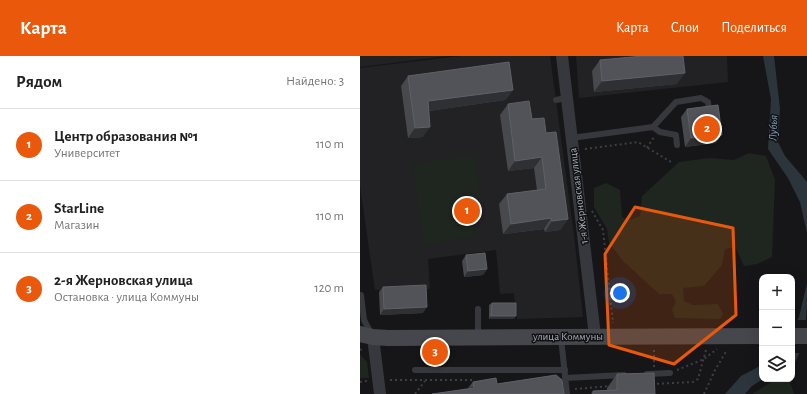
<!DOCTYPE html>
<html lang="ru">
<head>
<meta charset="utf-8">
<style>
  body { margin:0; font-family:"Alegreya Sans",sans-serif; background:#f2f2f2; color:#222 }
  .controls { position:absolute; right:12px; bottom:12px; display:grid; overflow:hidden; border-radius:8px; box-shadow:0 4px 16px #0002 }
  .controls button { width:36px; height:36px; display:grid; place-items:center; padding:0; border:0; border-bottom:1px solid #e0e0e0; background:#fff; color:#222; font:20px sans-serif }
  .you { position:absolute; left:260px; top:237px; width:14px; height:14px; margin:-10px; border:3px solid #fff; border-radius:50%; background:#1a73e8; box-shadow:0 0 0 6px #1a73e833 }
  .badge { display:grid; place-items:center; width:26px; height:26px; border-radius:50%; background:#ea580c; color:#fff; font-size:13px; font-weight:700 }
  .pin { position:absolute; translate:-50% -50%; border:2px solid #fff; box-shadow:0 1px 4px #0006 }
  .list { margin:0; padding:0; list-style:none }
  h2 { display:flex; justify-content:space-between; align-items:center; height:52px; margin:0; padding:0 16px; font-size:17px }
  h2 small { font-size:13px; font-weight:400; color:#767676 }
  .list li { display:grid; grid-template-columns:26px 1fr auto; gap:12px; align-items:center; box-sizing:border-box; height:72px; padding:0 16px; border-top:1px solid #e0e0e0 }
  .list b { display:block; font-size:15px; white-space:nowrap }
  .list p { margin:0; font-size:13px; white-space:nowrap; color:#767676 }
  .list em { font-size:13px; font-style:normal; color:#767676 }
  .icon { flex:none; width:22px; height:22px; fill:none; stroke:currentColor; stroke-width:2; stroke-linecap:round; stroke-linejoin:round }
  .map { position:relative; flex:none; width:447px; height:338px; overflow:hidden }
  header { display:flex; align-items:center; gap:24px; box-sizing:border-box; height:56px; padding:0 20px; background:#ea580c; color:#fff }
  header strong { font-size:19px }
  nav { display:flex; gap:22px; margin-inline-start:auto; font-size:14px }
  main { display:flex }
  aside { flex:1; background:#fff }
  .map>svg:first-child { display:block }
</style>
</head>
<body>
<header>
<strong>Карта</strong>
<nav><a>Карта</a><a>Слои</a><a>Поделиться</a></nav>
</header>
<main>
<aside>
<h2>Рядом<small>Найдено: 3</small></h2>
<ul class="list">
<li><span class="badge">1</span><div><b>Центр образования №1</b><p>Университет</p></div><em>110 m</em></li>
<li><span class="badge">2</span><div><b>StarLine</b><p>Магазин</p></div><em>110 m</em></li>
<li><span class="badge">3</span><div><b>2-я Жерновская улица</b><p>Остановка · улица Коммуны</p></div><em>120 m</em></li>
</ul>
</aside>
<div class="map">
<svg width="447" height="338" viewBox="0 0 447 338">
  <rect width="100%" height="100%" fill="#161618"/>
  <g fill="#222225">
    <polygon points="0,0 88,0 0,11"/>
    <polygon points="100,0 190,0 214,179 223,261 157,263 154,237 140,238 136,194 68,203 70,233 15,234 0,130 0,12"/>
    <polygon points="216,0 367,0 368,26 219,42"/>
  </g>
  <g fill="#1e261f">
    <polygon points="389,97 406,100 415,124 412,201 397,208 384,210 375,191 365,193 362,209 344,230 323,232 324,245 333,249 358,248 363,258 360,263 315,262 312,254 316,246 312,238 299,238 264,206 249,187 247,173 234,151 234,132 246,127 260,134 262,161 270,164 280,160 282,140 319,106 349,102 374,104"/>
    <polygon points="114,99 123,158 112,159 115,181 64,188 52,108"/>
    <polygon points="0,298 7,306 9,322 0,322"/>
    <polygon points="416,323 429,323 434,338 392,338"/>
  </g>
  <g fill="#2c353c">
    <polygon points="403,0 414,0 420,53 418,86 425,100 447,126 447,204 447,177 440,146 428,122 408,93 411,43"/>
    <path d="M447 227C447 255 447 290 432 311V276L439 261Z"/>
    <polygon points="402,309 403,323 392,330 385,338 365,338 381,320"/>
  </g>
  <polygon fill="#161618" points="436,264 447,264 447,291 444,297 432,297 432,271"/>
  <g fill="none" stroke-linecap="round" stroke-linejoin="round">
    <g stroke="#3d3f44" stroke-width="2" stroke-dasharray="2 3" stroke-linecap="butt">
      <polyline points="287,92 294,81"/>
      <polyline points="225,93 278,86 311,106"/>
      <polyline points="232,155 243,174 253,267"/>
      <polyline points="0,293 4,296"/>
      <polyline points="294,294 294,311"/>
      <polyline points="317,314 344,303 357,293"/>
      <polyline points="30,324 113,324"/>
      <polyline points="0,326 7,325"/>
      <polyline points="292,328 333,326 338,323 346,294"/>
      <polyline points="215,333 251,330"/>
      <polyline points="55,338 65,325"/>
      <polyline points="344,338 355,314 367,294"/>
    </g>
    <g stroke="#37383d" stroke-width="6">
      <polyline points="196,44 206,42"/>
      <polyline points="293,71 316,46 341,42 348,46 349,54"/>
      <polyline points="211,82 293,71 300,76 316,79 317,89"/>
      <polyline points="1,239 4,264 12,279"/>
      <polyline points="118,253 118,281"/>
      <polyline points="201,282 207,338"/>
      <polyline points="55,314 205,314"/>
      <polyline points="287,318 310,317"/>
      <polyline points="205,322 264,319"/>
    </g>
    <g stroke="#37383d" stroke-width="12">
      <polyline points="202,0 235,280"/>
      <polyline points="13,281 20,338"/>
    </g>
    <g stroke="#45474d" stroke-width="16">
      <polyline points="0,278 13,281 28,282 402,280"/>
      <polyline points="432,280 447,280"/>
    </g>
  </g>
  <g fill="#47494d">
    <polygon points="240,4 317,28 234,36 232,15"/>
    <polygon points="48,20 153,34 145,44 69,55 63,81 48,82 41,30"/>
    <polygon points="148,48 172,63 186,77 208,163 200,174 185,176 184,173 143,178 139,148 147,138 177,134 174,112 148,115 140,59"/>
    <polygon points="327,53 356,87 325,91 321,61"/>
    <polygon points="106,199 127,213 123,219 104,221 102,205"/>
    <polygon points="23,231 63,257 20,259 19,236"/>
    <polygon points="132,247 154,263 129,263 129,249"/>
    <polygon points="257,318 295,338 231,338 233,335 247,334 247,332"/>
    <polygon points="113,326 137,328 108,332"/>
  </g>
  <g fill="#2f3033">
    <polygon points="325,17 317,28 234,36 242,25"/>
    <polygon points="153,34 145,44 61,56 68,45"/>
    <polygon points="70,71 63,81 48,82 55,72"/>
    <polygon points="362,79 356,87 325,91 331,82"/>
    <polygon points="182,101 174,112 148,115 155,105"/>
    <polygon points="191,162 184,173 143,178 151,168"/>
    <polygon points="208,163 200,174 185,176 192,165"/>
    <polygon points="127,213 123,219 104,221 108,215"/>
    <polygon points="67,251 63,257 20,259 24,253"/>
    <polygon points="131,260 156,260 154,263 129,263"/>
  </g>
  <g fill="#525359" stroke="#5f6168">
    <polygon points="283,0 323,0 325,17 242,25 240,4"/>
    <polygon points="149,6 153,34 68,45 70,71 55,72 48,20"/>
    <polygon points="169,45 172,63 184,62 186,77 196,76 208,163 192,165 191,162 151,168 147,138 186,133 182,101 155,105 148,48"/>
    <polygon points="358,49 362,79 331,82 327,53"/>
    <polygon points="125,197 127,213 108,215 106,199"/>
    <polygon points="66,229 67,251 24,253 23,231"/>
    <polygon points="132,247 156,247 156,260 131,260"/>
    <polygon points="294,317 295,338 233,338 233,335 257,334 257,318"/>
    <polygon points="196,319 202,324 204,338 72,338 114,332 113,326 136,322 137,328"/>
  </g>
  <path fill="#e8590c" fill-opacity="0.2" stroke="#e8590c" stroke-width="3" stroke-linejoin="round" d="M275 151 373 172 376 259 314 308 249 289 245 198Z"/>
  <g text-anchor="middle" stroke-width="3" stroke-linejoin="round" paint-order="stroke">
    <g font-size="11" fill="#a8adb8" stroke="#111113">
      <text transform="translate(218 140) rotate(-97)" y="4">1-я Жерновская улица</text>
      <text x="208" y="284">улица Коммуны</text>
    </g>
    <g font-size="12" font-style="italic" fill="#7f9bb3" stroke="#111113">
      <text transform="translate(413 72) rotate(-88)" y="4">Лубья</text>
    </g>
  </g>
</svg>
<div class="controls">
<button>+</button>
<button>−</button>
<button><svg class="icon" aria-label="layers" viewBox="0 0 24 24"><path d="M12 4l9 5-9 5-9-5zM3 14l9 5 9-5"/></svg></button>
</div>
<div class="you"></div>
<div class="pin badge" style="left:107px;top:155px">1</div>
<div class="pin badge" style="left:347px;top:73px">2</div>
<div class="pin badge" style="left:75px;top:296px">3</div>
</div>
</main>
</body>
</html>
